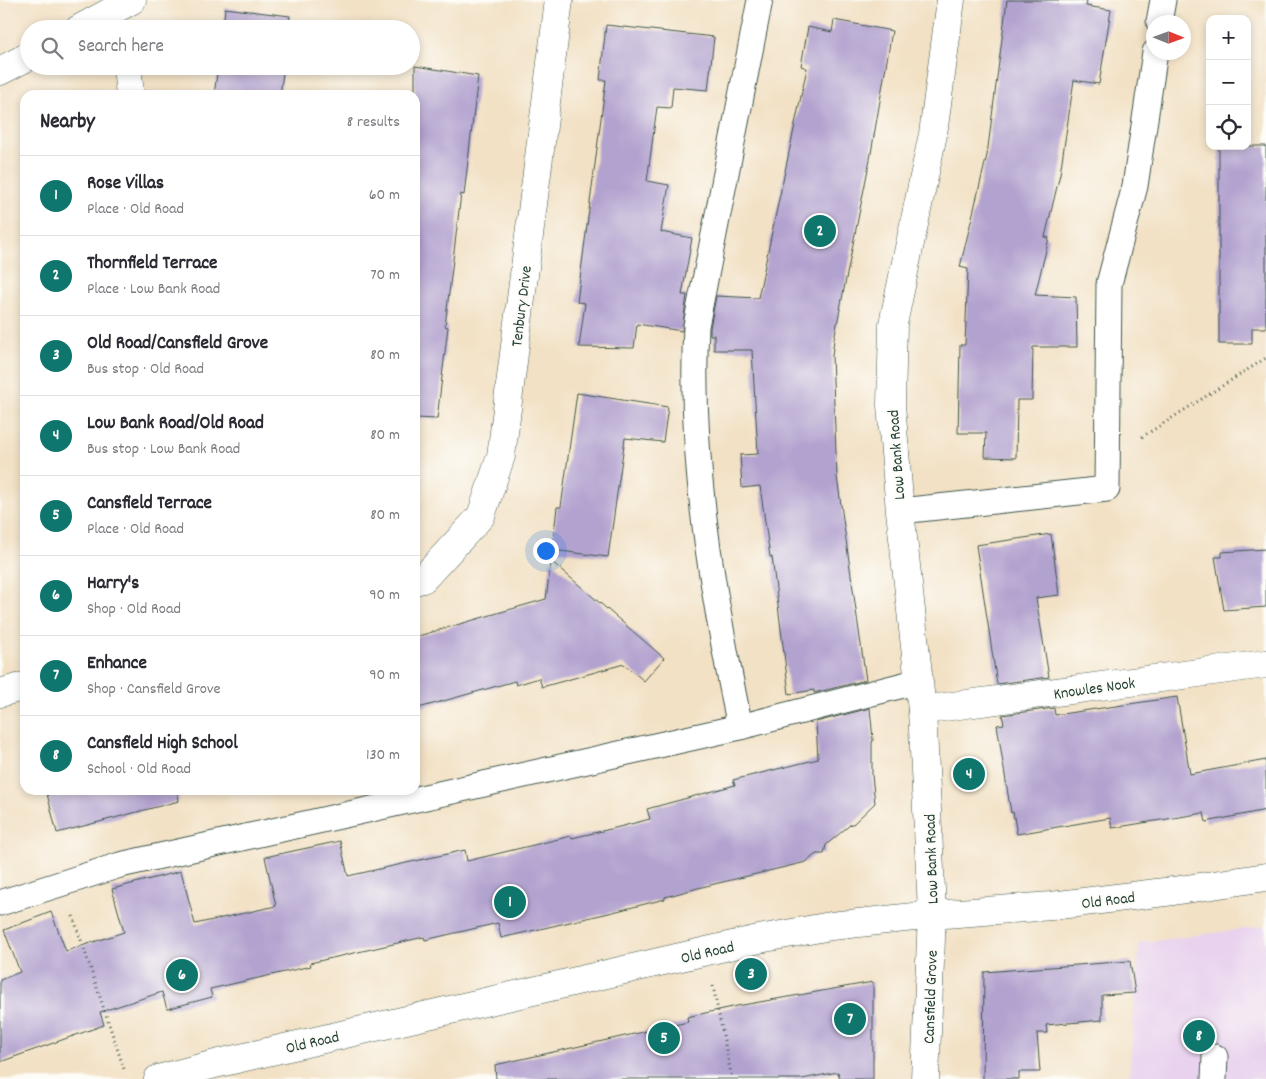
<!DOCTYPE html>
<html lang="en">
<head>
<meta charset="utf-8">
<style>
  body { margin:0; font-family:Dekko,sans-serif; background:#f7f7f7; color:#2b2b33 }
  .controls { position:absolute; right:15px; top:15px; display:grid; overflow:hidden; border-radius:10px; box-shadow:0 2px 8px #0003 }
  .controls button { width:45px; height:45px; display:grid; place-items:center; padding:0; border:0; border-bottom:1px solid #e1e1e2; background:#fff; color:#2b2b33; font:25px sans-serif }
  .compass { position:absolute; left:1146px; top:15px; width:45px; height:45px; border-radius:50%; background:#fff; box-shadow:0 2px 8px #0003; rotate:91deg }
  .you { position:absolute; left:545px; top:550px; width:18px; height:18px; margin:-12px; border:4px solid #fff; border-radius:50%; background:#1a73e8; box-shadow:0 0 0 8px #1a73e833 }
  .badge { display:grid; place-items:center; width:32px; height:32px; border-radius:50%; background:#0f766e; color:#fff; font-size:16px; font-weight:700 }
  .pin { position:absolute; translate:-50% -50%; border:2px solid #fff; box-shadow:0 1px 5px #0006 }
  .list { margin:0; padding:0; list-style:none }
  h2 { display:flex; justify-content:space-between; align-items:center; height:65px; margin:0; padding:0 20px; font-size:21px }
  h2 small { font-size:16px; font-weight:400; color:#7c7c81 }
  .list li { display:grid; grid-template-columns:32px 1fr auto; gap:15px; align-items:center; box-sizing:border-box; height:80px; padding:0 20px; border-top:1px solid #e1e1e2 }
  .list b { display:block; font-size:19px; white-space:nowrap }
  .list p { margin:0; font-size:16px; white-space:nowrap; color:#7c7c81 }
  .list em { font-size:16px; font-style:normal; color:#7c7c81 }
  .icon { flex:none; width:28px; height:28px; fill:none; stroke:currentColor; stroke-width:2; stroke-linecap:round; stroke-linejoin:round }
  .map { position:relative; flex:none; width:1266px; height:1079px; overflow:hidden }
  .search { position:absolute; background:#fff; box-shadow:0 2px 8px #0003; left:20px; top:20px; width:400px; height:55px; display:flex; align-items:center; gap:12px; box-sizing:border-box; padding:0 18px; border-radius:28px; color:#7c7c81; font-size:19px }
  .panel { position:absolute; background:#fff; box-shadow:0 2px 8px #0003; left:20px; top:90px; width:400px; height:705px; border-radius:15px }
  .map>svg:first-child { display:block }
</style>
</head>
<body>
<div class="map">
<svg width="1266" height="1079" viewBox="0 0 1266 1079">
  <rect width="100%" height="100%" fill="#fdfcf7"/>
  <filter id="ink" filterUnits="userSpaceOnUse"><feTurbulence type="fractalNoise" baseFrequency=".02" numOctaves="2"/><feDisplacementMap in="SourceGraphic" scale="10" xChannelSelector="R" yChannelSelector="G"/><feConvolveMatrix kernelMatrix="1 2 1 2 8 2 1 2 1" color-interpolation-filters="sRGB"/></filter>
  <filter id="wash" filterUnits="userSpaceOnUse"><feTurbulence type="fractalNoise" baseFrequency=".0096" numOctaves="4" result="noise"/><feDisplacementMap in="SourceGraphic" scale="20" xChannelSelector="R" yChannelSelector="G"/><feGaussianBlur stdDeviation="1.12" result="paint"/><feColorMatrix in="noise" values="0 0 0 0 0 0 0 0 0 0 0 0 0 0 0 0 0 1.4 0 .05"/><feComposite in="paint" operator="in"/></filter>
  <g filter="url(#wash)">
    <rect width="100%" height="100%" fill="#f2e1c5"/>
    <polygon fill="#e8d2ee" points="1266,926 1266,1079 1129,1079 1139,943"/>
    <g id="blocks">
      <g fill="#b2a2cf">
        <polygon points="1007,0 1087,0 1086,6 1111,10 1099,84 1074,80 1060,174 1045,237 1049,238 1035,295 1076,297 1077,347 1033,347 1032,400 1017,400 1016,458 985,457 986,433 958,433 960,345 965,345 968,269 960,267 987,155"/>
        <polygon points="225,8 290,16 288,29 223,29"/>
        <polygon points="834,20 892,31 870,159 834,339 832,356 837,477 866,680 814,693 814,690 789,694 772,557 770,557 760,486 742,488 740,455 758,454 752,350 714,350 714,335 710,335 710,328 716,296 758,298 807,68 801,66 808,27 832,32"/>
        <polygon points="606,25 714,37 708,90 673,87 671,108 657,107 647,181 669,185 661,232 692,238 682,295 687,295 682,331 637,324 634,348 579,347 585,303 577,302 606,80 600,80"/>
        <polygon points="218,66 284,66 280,95 214,95"/>
        <polygon points="415,66 478,76 464,195 461,194 445,326 448,327 437,419 415,418"/>
        <polygon points="1219,146 1266,146 1266,328 1252,328 1252,344 1219,344"/>
        <polygon points="577,393 668,407 663,442 625,438 608,557 552,550 557,507 561,507"/>
        <polygon points="1051,534 1059,595 1036,598 1049,677 997,684 976,545"/>
        <polygon points="1266,549 1266,607 1224,610 1215,557 1222,557 1222,552"/>
        <polygon points="551,561 664,658 644,681 624,664 542,687 539,678 516,685 515,681 415,709 415,637 546,599"/>
        <polygon points="1177,697 1190,774 1266,760 1266,810 1206,822 1204,813 1112,828 1110,818 1017,834 1013,812 1011,813 997,725 1004,724 1002,715 1054,708 1055,715"/>
        <polygon points="870,708 873,740 872,743 872,775 875,803 853,824 851,824 826,845 824,854 816,854 806,862 702,887 665,897 665,899 609,913 501,938 498,923 425,940 424,937 310,963 311,966 210,989 212,997 167,1009 162,992 100,1012 104,1025 0,1062 0,980 20,972 4,930 51,912 66,951 124,932 112,889 181,871 195,924 276,906 265,857 340,841 348,876 465,850 467,861 571,836 572,838 619,827 650,819 647,809 735,785 733,780 818,759 816,722"/>
        <polygon points="46,790 177,790 179,801 57,833"/>
        <polygon points="1130,961 1135,993 1102,995 1102,1020 1046,1025 1047,1033 1037,1033 1040,1072 1019,1072 1019,1079 983,1079 984,972"/>
        <polygon points="873,982 873,1079 840,1079 838,1072 802,1079 496,1079 495,1065 688,1022 687,1017 737,1006"/>
      </g>
    </g>
  </g>
  <g filter="url(#ink)">
    <use href="#blocks" fill-opacity="0" stroke="#3f564a" stroke-width="1"/>
    <g fill="none" stroke-linecap="round" stroke-linejoin="round">
      <g stroke="#3f564a" stroke-width="27">
        <g id="service">
          <polyline points="1159,22 1163,0"/>
          <polyline points="900,511 1107,489 1109,284 1135,186 1155,52"/>
          <path d="M740 727C713 595 689 462 696 326L760 0"/>
          <polyline points="0,903 120,865 740,727 919,681"/>
          <polyline points="1214,1079 1215,1057"/>
        </g>
      </g>
      <g stroke="#3f564a" stroke-width="29">
        <g id="minor">
          <polyline points="79,29 132,0"/>
          <polyline points="127,66 130,95"/>
          <polyline points="0,71 29,56"/>
          <polyline points="415,581 423,579 481,516 501,456 559,0"/>
          <polyline points="0,693 25,686"/>
          <polyline points="922,710 1266,664"/>
        </g>
      </g>
      <g stroke="#3f564a" stroke-width="29">
        <g id="tertiary">
          <polyline points="158,1079 219,1063 759,939 831,926 932,915 1051,906 1173,891 1266,877"/>
          <polyline points="925,1079 932,915 931,890 922,710 900,511 891,405 893,324 933,134 951,0"/>
        </g>
      </g>
      <g stroke="#3f564a" stroke-width="3" stroke-dasharray="1 4" stroke-linecap="butt">
        <polyline points="1142,437 1266,358"/>
        <polyline points="73,916 124,1069"/>
        <polyline points="713,986 732,1079"/>
      </g>
      <use href="#service" stroke="#fff" stroke-width="25"/>
      <use href="#minor" stroke="#fff" stroke-width="28"/>
      <use href="#tertiary" stroke="#fff" stroke-width="28"/>
    </g>
  </g>
  <g text-anchor="middle" stroke-width="4" stroke-linejoin="round" paint-order="stroke">
    <g font-size="16" fill="#1f3d34" stroke="#fdfcf7">
      <text transform="translate(520 306) rotate(-83)" y="6">Tenbury Drive</text>
      <text transform="translate(895 455) rotate(-94)" y="6">Low Bank Road</text>
      <text transform="translate(1094 687) rotate(-8)" y="6">Knowles Nook</text>
      <text transform="translate(930 859) rotate(-92)" y="6">Low Bank Road</text>
      <text transform="translate(1108 899) rotate(-7)" y="6">Old Road</text>
      <text transform="translate(707 951) rotate(-13)" y="6">Old Road</text>
      <text transform="translate(929 997) rotate(-88)" y="6">Cansfield Grove</text>
      <text transform="translate(312 1041) rotate(-13)" y="6">Old Road</text>
    </g>
  </g>
</svg>
<div class="controls">
<button>+</button>
<button>−</button>
<button><svg class="icon" aria-label="locate" viewBox="0 0 24 24"><circle cx="12" cy="12" r="6"/><path d="M12 2v4M12 18v4M2 12h4M18 12h4"/></svg></button>
</div>
<svg class="compass" viewBox="-18 -18 36 36"><path d="M0-13l5 13h-10z" fill="#e53935"/><path d="M0 13l5-13h-10z" fill="#7c7c81"/></svg>
<div class="you"></div>
<div class="pin badge" style="left:510px;top:902px">1</div>
<div class="pin badge" style="left:820px;top:231px">2</div>
<div class="pin badge" style="left:751px;top:974px">3</div>
<div class="pin badge" style="left:969px;top:774px">4</div>
<div class="pin badge" style="left:664px;top:1038px">5</div>
<div class="pin badge" style="left:182px;top:975px">6</div>
<div class="pin badge" style="left:850px;top:1019px">7</div>
<div class="pin badge" style="left:1199px;top:1036px">8</div>
<div class="search"><svg class="icon" aria-label="search" viewBox="0 0 24 24"><circle cx="10" cy="10" r="6"/><path d="M15 15l6 6"/></svg>Search here</div>
<section class="panel">
<h2>Nearby<small>8 results</small></h2>
<ul class="list">
<li><span class="badge">1</span><div><b>Rose Villas</b><p>Place · Old Road</p></div><em>60 m</em></li>
<li><span class="badge">2</span><div><b>Thornfield Terrace</b><p>Place · Low Bank Road</p></div><em>70 m</em></li>
<li><span class="badge">3</span><div><b>Old Road/Cansfield Grove</b><p>Bus stop · Old Road</p></div><em>80 m</em></li>
<li><span class="badge">4</span><div><b>Low Bank Road/Old Road</b><p>Bus stop · Low Bank Road</p></div><em>80 m</em></li>
<li><span class="badge">5</span><div><b>Cansfield Terrace</b><p>Place · Old Road</p></div><em>80 m</em></li>
<li><span class="badge">6</span><div><b>Harry's</b><p>Shop · Old Road</p></div><em>90 m</em></li>
<li><span class="badge">7</span><div><b>Enhance</b><p>Shop · Cansfield Grove</p></div><em>90 m</em></li>
<li><span class="badge">8</span><div><b>Cansfield High School</b><p>School · Old Road</p></div><em>130 m</em></li>
</ul>
</section>
</div>
</body>
</html>
